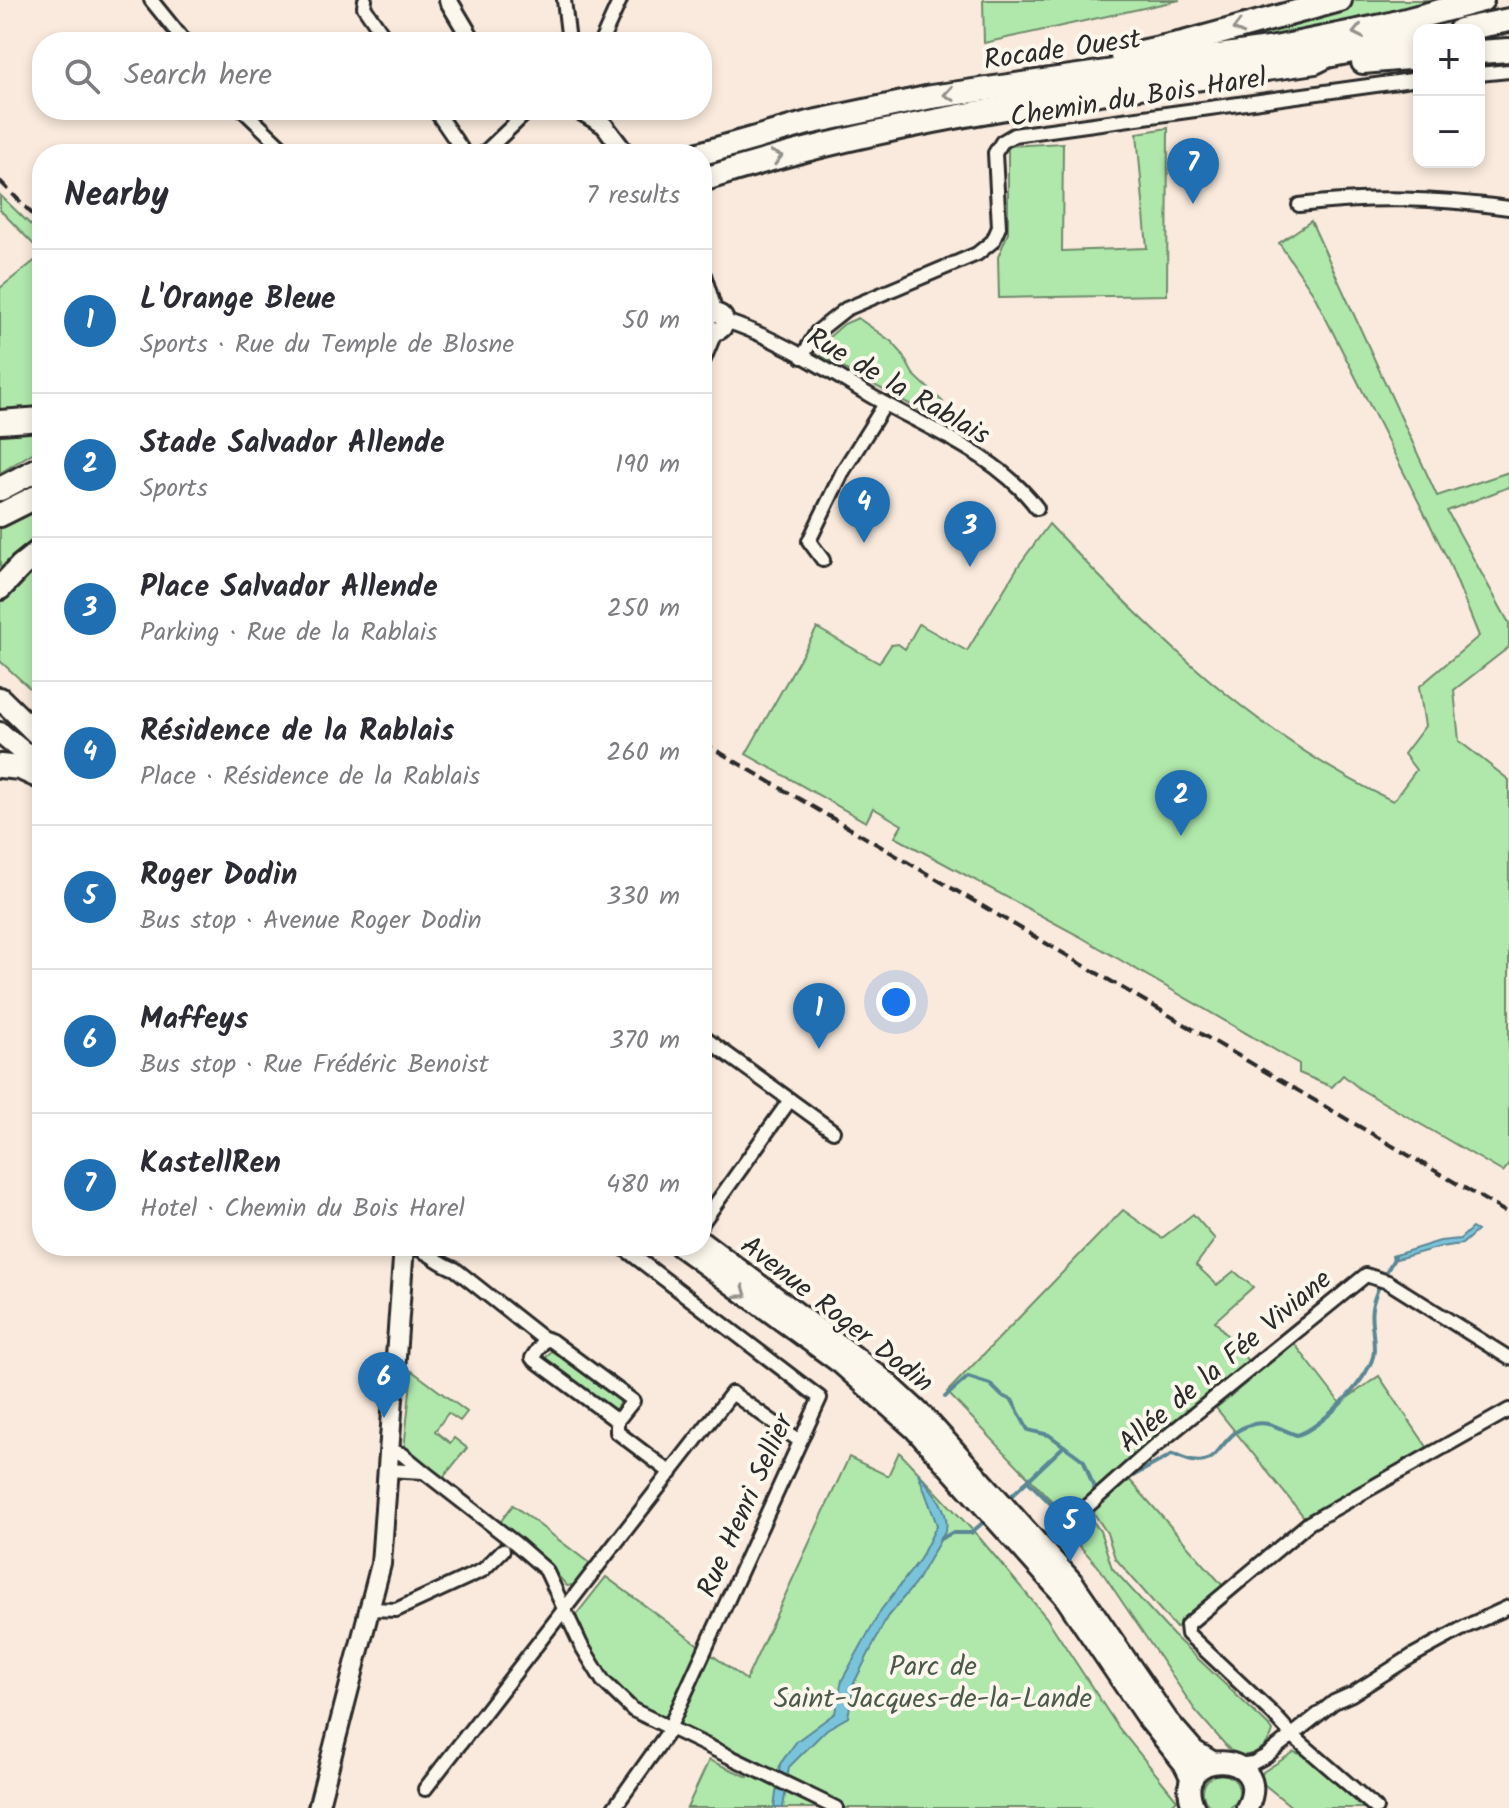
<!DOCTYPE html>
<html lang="en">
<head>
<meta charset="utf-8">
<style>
  body { margin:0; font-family:Kalam,sans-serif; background:#f2f2f3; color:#2b2b33 }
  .controls { position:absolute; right:24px; top:24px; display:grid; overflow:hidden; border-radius:16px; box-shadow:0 4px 12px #0003 }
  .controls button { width:72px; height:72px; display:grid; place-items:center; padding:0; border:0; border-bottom:2px solid #e1e1e2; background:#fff; color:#2b2b33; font:40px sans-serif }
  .you { position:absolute; left:896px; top:1002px; width:28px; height:28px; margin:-20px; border:6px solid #fff; border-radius:50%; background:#1a73e8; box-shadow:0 0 0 12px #1a73e833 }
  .badge { display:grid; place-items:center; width:52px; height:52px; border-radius:50%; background:#1f6fb2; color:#fff; font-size:26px; font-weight:700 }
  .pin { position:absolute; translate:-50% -66px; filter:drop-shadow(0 2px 4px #0008) }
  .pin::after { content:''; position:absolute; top:42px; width:28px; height:24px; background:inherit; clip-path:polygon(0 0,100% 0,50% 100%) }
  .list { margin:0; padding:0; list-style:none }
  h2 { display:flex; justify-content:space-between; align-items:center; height:104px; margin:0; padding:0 32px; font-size:34px }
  h2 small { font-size:26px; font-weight:400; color:#7c7c81 }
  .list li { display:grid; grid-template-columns:52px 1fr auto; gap:24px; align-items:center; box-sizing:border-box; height:144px; padding:0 32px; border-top:2px solid #e1e1e2 }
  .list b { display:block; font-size:30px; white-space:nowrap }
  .list p { margin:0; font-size:26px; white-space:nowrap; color:#7c7c81 }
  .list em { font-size:26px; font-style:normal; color:#7c7c81 }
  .icon { flex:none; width:44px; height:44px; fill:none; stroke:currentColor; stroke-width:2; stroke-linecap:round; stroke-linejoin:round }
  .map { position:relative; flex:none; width:1509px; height:1808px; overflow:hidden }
  .search { position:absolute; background:#fff; box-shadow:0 4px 12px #0003; left:32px; top:32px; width:680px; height:88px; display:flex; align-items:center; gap:20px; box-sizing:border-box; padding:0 28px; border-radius:32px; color:#7c7c81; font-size:30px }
  .panel { position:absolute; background:#fff; box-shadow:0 4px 12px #0003; left:32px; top:144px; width:680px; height:1112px; border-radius:32px }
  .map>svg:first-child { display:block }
</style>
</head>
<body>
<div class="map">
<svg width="1509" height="1808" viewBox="0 0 1509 1808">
  <rect width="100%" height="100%" fill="#faeadd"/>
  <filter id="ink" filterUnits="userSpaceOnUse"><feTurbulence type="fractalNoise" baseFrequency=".0125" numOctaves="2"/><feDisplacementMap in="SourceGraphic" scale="16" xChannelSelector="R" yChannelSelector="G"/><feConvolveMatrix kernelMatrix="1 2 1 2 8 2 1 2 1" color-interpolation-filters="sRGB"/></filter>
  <g filter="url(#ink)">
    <g fill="#b0e8ab" stroke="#6e8a6b" stroke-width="2">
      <polygon points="983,0 1180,0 984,43"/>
      <polygon points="1354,0 1435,0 1320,29 1164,54 1195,43"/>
      <polygon points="1168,128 1167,295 999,298 998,257 1008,233 1008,146 1063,143 1062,251 1147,248 1137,133"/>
      <polygon points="0,195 42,236 42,253 0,210"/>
      <path d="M1311 221 1437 496 1509 472V487L1447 511 1509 623V647L1454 690 1459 741 1509 780V1164L1503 1172 1360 1089 1343 1075 1332 1087 1299 1073V1064L1079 936 895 837 902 825 873 808 866 822 746 754 817 628 879 663 891 645 898 644 905 649 919 624 967 651 1019 565 1049 524C1150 631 1258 738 1393 801L1416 770 1404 754 1425 726 1419 687 1479 636 1448 560 1313 293 1279 243Z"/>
      <polygon points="42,255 42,407 0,410 0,288"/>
      <polygon points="858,318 892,342 901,352 913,374 943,402 931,416 821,356 821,344 844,324"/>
      <polygon points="42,423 42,447 0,473 0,427"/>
      <polygon points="42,506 42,544 0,579 0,527"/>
      <polygon points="42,562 42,685 34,692 0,661 0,597"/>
      <polygon points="1123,1210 1162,1238 1193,1214 1215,1239 1196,1265 1217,1285 1234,1271 1253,1287 1215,1321 1248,1361 1066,1516 947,1392"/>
      <polygon points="1294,1343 1340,1403 1379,1376 1427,1447 1304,1517 1216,1408"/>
      <polygon points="553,1349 621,1401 613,1412 544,1360"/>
      <polygon points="412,1371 467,1412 460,1421 448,1413 435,1431 450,1443 454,1438 467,1448 442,1479 404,1450"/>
      <polygon points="899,1452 978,1536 1046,1617 1118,1727 1177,1800 1169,1808 687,1808 709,1760 748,1777 751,1768 633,1710 581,1645 576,1615 606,1577 746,1680 849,1457 888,1476"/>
      <polygon points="1127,1477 1224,1587 1176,1628 1115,1558 1107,1533 1091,1509"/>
      <polygon points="513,1505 593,1566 579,1584 567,1586 547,1563 498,1525"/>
      <path d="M1086 1512 1100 1531 1112 1568 1173 1635 1270 1727 1273 1731C1269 1748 1251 1757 1235 1756L1195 1710 1098 1566 1067 1532Z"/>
      <polygon points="1294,1752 1313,1758 1314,1765 1365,1808 1293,1808 1260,1781 1263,1772"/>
      <circle cx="1221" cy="1792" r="18"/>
    </g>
    <g fill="#7ac4db" stroke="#5a8795" stroke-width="2">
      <polygon points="1472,1228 1477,1231 1462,1244 1440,1247 1393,1260 1392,1256 1440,1241 1460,1239"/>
      <path d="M918 1473C931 1489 950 1509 946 1530L915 1584 887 1617 854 1683 848 1717 827 1729 789 1767 783 1808H774L780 1764 797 1741 835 1713 842 1680 881 1610 920 1559 937 1525Z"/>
    </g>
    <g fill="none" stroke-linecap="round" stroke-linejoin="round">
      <g stroke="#5a8795" stroke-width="4">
        <polyline points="1384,1276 1395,1257"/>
        <polyline points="945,1397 968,1377 990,1384 1002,1396 1012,1400 1028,1430 1049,1435 1079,1457 1084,1461 1095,1491"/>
        <polyline points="1028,1481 1063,1516"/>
        <path d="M1103 1500 1129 1478 1173 1454C1225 1480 1212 1433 1254 1424 1269 1420 1283 1431 1297 1435 1320 1429 1374 1376 1374 1350 1374 1319 1365 1318 1380 1284"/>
        <polyline points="1006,1501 1064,1446"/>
        <polyline points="940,1539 952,1533 971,1533 988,1518"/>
      </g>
      <g stroke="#2b2b2b" stroke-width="18">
        <g id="minor">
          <polyline points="151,0 185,42"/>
          <polyline points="365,0 364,7 388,42"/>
          <polyline points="564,0 569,42"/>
          <polyline points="601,42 620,0"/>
          <polyline points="1479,74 1509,71"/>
          <polyline points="243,110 289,154"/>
          <polyline points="435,110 465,154"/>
          <polyline points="483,154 529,110"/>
          <path d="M1299 205C1372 196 1437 198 1509 208"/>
          <path d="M725 321C776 337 825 369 871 396 927 428 998 455 1037 508"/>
          <polyline points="802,357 817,332 846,309 977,254 993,241 999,227 995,153 1002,142 1014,135 1419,79"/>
          <polyline points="823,560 809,541 843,471 885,404"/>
          <polyline points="702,1036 833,1131"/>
          <polyline points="702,1223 790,1100"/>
          <path d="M404 1246C428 1248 434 1262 455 1269L541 1337 552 1341 633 1401 617 1421V1432L671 1473"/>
          <polyline points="545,1339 532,1358 617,1421"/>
          <polyline points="387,1470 424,1472 402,1454 389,1450"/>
          <polyline points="424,1472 515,1543 546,1570 581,1645 603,1681 633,1710 836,1808"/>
          <polyline points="1061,1530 1154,1447 1366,1275 1388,1282 1509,1358"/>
          <polyline points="371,1609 396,1610 483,1570 503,1550"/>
          <polyline points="1237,1765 1253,1763 1266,1756 1334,1702 1352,1694 1412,1656 1465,1627 1509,1607"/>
          <polyline points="425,1789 732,1393 800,1441"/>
          <polyline points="614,1808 666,1735 820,1398 621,1246"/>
          <polyline points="1376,1808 1293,1736 1274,1715 1188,1634 1187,1625 1309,1523 1509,1410"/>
        </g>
      </g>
      <g stroke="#2b2b2b" stroke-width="22">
        <g id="tertiary">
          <polyline points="448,0 473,42"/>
          <polyline points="579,110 604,125 626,154"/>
          <polyline points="702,275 714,313"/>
          <circle cx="716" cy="322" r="9"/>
          <polyline points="702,359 714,330"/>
        </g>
      </g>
      <g stroke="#2b2b2b" stroke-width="24">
        <polyline id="secondary" points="318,1808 381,1564 404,1246"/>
      </g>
      <g stroke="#2b2b2b" stroke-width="26">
        <g id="primary">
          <polyline points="0,698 42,739"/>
          <polyline points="0,733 22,751 42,762"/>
          <polyline points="702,1242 848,1352 885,1381 925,1418 1073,1583 1167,1720 1194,1751 1212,1762"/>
          <polyline points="680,1246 842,1364 915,1429 1063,1594 1146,1716 1184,1763 1192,1779"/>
          <path d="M1194 1808C1166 1746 1277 1748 1247 1808"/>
        </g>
      </g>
      <g stroke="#2b2b2b" stroke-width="28">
        <g id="trunk">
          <polyline points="1460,30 1509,20"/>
          <polyline points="1479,52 1509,50"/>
          <polyline points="1122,56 1183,43 1340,0"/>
          <polyline points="1363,62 1419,57"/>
          <polyline points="699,154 808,123 931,97 1275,48 1387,25 1482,0"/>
          <path d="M702 180C901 115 1109 92 1315 62L1327 56 1419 38"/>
          <polyline points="0,422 42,419"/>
          <polyline points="0,489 42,467"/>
          <polyline points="0,515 42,494"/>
          <polyline points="0,588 21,566 42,549"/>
          <polyline points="0,766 20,768 42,778"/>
        </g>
      </g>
      <use href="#minor" stroke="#fbf7ec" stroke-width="12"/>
      <use href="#tertiary" stroke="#fbf7ec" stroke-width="16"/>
      <use href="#secondary" stroke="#fbf7ec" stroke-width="18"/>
      <use href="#primary" stroke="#fbf7ec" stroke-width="20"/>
      <use href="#trunk" stroke="#fbf7ec" stroke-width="22"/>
      <g stroke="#2b2b2b" stroke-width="4" stroke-dasharray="12 6" stroke-linecap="butt">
        <polyline points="0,181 42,224"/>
        <polyline points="702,742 1509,1214"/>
      </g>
    </g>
    <defs><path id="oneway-chevron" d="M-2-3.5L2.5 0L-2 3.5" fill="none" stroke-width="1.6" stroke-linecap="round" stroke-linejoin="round" transform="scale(2)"/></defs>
    <g stroke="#93918c">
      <use href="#oneway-chevron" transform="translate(1238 28) rotate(165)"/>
      <use href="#oneway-chevron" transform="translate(1358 32) rotate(168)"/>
      <use href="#oneway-chevron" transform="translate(949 94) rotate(171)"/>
      <use href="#oneway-chevron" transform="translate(777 157) rotate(-15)"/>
      <use href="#oneway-chevron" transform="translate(742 1293) rotate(36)"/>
    </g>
  </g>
  <g text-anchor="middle" stroke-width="8" stroke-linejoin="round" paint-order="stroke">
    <g font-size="28" fill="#2b2b2b" stroke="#fbf7ec">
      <text transform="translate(1062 48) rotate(-8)" y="10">Rocade Ouest</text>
      <text transform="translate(1138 96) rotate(-9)" y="10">Chemin du Bois Harel</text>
      <text transform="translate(899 385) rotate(30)" y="10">Rue de la Rablais</text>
      <text transform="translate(838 1313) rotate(38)" y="10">Avenue Roger Dodin</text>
      <text transform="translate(1224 1360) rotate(-40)" y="10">Allée de la Fée Viviane</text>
      <text transform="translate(744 1505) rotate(-66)" y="10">Rue Henri Sellier</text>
    </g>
    <g font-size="28" fill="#4c5a4b" stroke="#fbf7ec">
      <text x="933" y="1675">Parc de<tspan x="933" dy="32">Saint-Jacques-de-la-Lande</tspan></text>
    </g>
  </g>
</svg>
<div class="controls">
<button>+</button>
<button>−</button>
</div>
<div class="you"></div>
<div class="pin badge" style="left:819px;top:1049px">1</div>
<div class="pin badge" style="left:1181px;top:836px">2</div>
<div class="pin badge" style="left:970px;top:567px">3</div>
<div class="pin badge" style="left:864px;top:543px">4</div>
<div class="pin badge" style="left:1070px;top:1562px">5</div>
<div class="pin badge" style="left:384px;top:1418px">6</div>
<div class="pin badge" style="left:1193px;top:204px">7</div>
<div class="search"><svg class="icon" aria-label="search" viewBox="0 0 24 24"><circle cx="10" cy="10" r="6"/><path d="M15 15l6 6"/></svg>Search here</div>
<section class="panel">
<h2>Nearby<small>7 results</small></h2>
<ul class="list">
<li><span class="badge">1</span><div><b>L'Orange Bleue</b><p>Sports · Rue du Temple de Blosne</p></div><em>50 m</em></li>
<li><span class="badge">2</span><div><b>Stade Salvador Allende</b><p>Sports</p></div><em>190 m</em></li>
<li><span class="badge">3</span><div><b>Place Salvador Allende</b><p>Parking · Rue de la Rablais</p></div><em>250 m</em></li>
<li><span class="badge">4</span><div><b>Résidence de la Rablais</b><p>Place · Résidence de la Rablais</p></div><em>260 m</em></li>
<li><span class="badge">5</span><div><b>Roger Dodin</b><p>Bus stop · Avenue Roger Dodin</p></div><em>330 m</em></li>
<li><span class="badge">6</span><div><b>Maffeys</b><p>Bus stop · Rue Frédéric Benoist</p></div><em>370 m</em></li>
<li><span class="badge">7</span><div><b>KastellRen</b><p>Hotel · Chemin du Bois Harel</p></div><em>480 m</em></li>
</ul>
</section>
</div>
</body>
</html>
